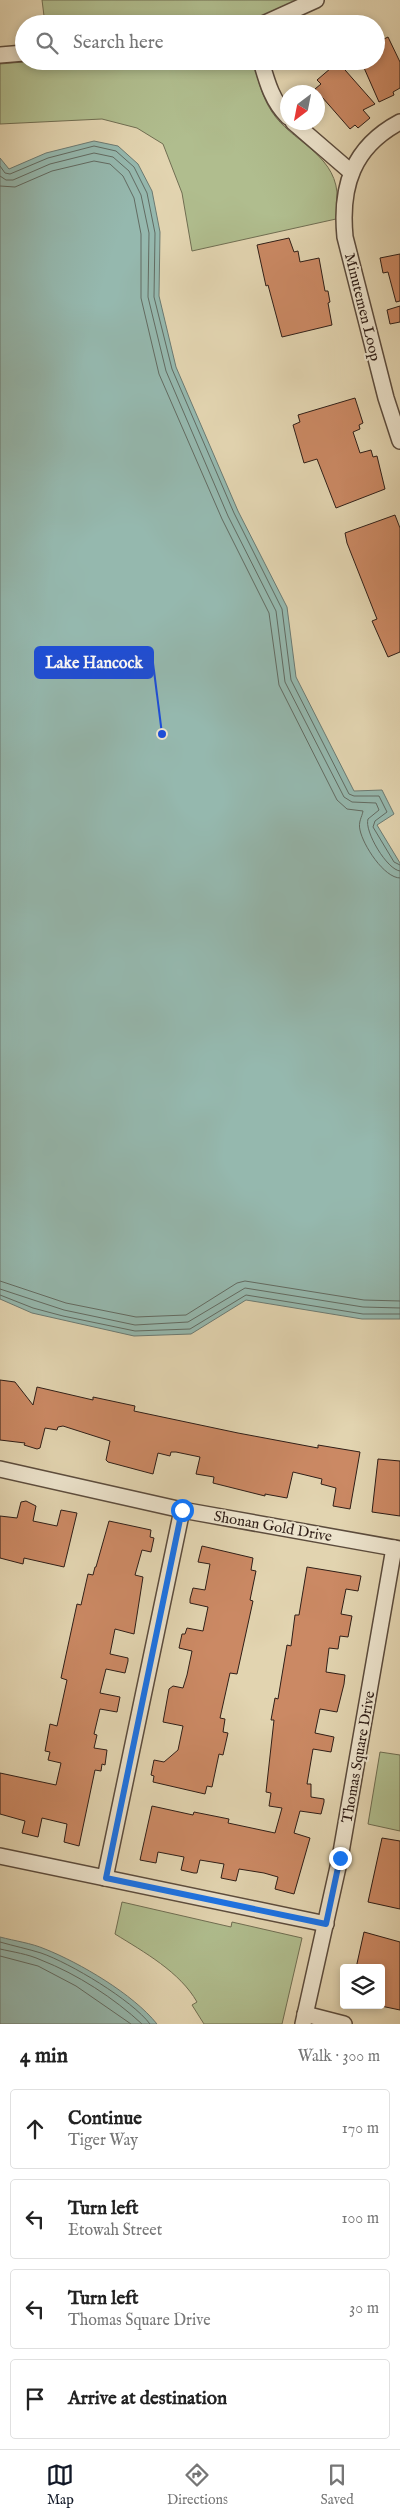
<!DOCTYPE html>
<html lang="en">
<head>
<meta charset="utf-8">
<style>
  body { margin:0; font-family:"IM FELL English",serif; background:#f2f2f2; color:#222 }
  .controls { position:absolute; right:15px; bottom:15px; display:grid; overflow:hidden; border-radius:5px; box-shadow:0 2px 8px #0003 }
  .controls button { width:45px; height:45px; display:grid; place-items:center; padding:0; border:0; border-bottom:1px solid #e0e0e0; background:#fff; color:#222; font:25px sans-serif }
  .compass { position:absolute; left:280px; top:85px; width:45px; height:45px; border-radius:50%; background:#fff; box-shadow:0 2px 8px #0003; rotate:212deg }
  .stop { position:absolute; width:15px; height:15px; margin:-11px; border:4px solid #1a73e8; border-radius:50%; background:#fff }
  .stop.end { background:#1a73e8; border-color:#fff; box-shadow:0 1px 5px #0008 }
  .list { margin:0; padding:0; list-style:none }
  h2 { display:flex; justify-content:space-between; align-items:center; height:65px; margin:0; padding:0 20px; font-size:21px }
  h2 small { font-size:16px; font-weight:400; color:#767676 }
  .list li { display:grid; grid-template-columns:32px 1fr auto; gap:15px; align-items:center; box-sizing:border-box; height:80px; margin:0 10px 10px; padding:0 10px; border:1px solid #e0e0e0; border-radius:5px }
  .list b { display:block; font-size:19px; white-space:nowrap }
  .list p { margin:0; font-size:16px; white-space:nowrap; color:#767676 }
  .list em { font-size:16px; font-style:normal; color:#767676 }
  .icon { flex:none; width:28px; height:28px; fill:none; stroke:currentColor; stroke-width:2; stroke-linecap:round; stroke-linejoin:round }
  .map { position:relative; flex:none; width:400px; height:2024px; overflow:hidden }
  .search { position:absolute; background:#fff; box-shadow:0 2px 8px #0003; left:15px; right:15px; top:15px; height:55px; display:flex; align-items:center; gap:12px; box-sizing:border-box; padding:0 18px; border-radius:28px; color:#767676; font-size:19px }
  .sheet { height:425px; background:#fff }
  nav { display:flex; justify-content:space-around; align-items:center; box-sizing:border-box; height:70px; border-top:1px solid #e0e0e0; background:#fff; font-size:14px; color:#767676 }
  nav a { display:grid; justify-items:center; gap:2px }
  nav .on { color:#111827 }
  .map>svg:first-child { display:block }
</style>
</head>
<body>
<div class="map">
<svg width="400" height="2024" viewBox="0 0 400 2024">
  <rect width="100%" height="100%" fill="#e2d4b0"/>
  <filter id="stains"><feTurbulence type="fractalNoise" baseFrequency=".004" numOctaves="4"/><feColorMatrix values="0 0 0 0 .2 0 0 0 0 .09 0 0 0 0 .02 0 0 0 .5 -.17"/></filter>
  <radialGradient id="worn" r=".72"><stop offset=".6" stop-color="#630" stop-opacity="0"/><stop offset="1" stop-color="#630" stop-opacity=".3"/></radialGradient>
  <g fill="#b0bd8e" stroke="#706e52">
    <polygon points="42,0 302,0 281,10 236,24 45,24"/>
    <path d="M35 61H253C258 79 262 97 272 112 291 141 333 153 337 192 337 201 336 210 336 219L192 251 182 193 163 144 137 128 102 119 0 124V64Z"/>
    <polygon points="380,1752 400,1755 400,1831 368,1824"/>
    <path d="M122 1902 231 1927 232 1922 302 1938 282 2024H204L192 2005 197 2002C180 1972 144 1952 115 1934Z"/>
  </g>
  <g fill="#95b8ae" stroke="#6c7a72">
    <polygon points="94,141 118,146 138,164 152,191 160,232 159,296 176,367 238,511 287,607 296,677 354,791 382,790 394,814 377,825 400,863 400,1319 362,1319 246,1300 191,1334 134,1336 32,1313 0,1299 0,158 9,169 46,153"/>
    <path d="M0 1937C15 1941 31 1943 45 1949 80 1963 133 1994 157 2024H0Z"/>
  </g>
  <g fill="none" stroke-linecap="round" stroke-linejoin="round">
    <g stroke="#626b62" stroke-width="1">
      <polyline points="0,166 5,173 10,174 48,158 94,146 116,151 134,167 147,193 155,233 154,297 172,369 234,513 282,609 291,680 349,794 354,796 379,796 387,812 375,821 373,827 394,862 400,865"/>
      <path d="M0 176 6 180H13L50 164 94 153 113 157 129 171 141 195 149 233 148 297 166 371 228 516 276 611 285 682 344 797 352 802 376 803 379 810 368 819C364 831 387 870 400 871"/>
      <path d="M0 186 15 187 52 171 94 161 110 164 123 176 134 198 141 234V298L159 374 222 519 269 613 279 685 337 800 347 809 363 811C362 817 358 822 360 830 363 845 384 878 400 878"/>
      <polyline points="0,1281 66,1303 136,1317 186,1315 237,1283 245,1281 364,1300 400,1301"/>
      <polyline points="0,1289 64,1310 135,1325 188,1322 245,1288 363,1307 400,1308"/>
      <polyline points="0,1295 33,1308 63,1316 135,1331 190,1329 246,1295 363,1314 400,1314"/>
      <path d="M0 1942C14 1946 28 1949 41 1953 70 1963 132 2000 150 2024"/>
      <path d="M0 1949C13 1952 28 1954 41 1960 77 1974 114 1998 142 2024"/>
      <polyline points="0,1956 38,1966 76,1986 131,2024"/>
    </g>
  </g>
  <g fill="#cb8964" stroke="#2f1e17">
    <polygon points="388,37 400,62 400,88 393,92 394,95 379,102 361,61 376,61 376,43"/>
    <polygon points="338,62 375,104 363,110 370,118 358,128 355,125 350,129 315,89 321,84 317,80"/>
    <polygon points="289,238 294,252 298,251 300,262 319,258 325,291 328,291 330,302 328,303 332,325 282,337 268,285 266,286 257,245"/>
    <polygon points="400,254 400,301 396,302 388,272 383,273 380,258"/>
    <polygon points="400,306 400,322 390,324 387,310"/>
    <polygon points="355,398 363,423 359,425 360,429 353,432 360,453 371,450 373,457 377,456 385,489 336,508 317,459 304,463 293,425 300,422 298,415"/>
    <polygon points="395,515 400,528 400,652 388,657 372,621 377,619 347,543 345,533"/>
    <polygon points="0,1380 15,1382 33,1405 37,1387 93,1400 93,1397 135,1406 134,1411 238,1433 318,1448 318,1445 360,1452 350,1509 333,1506 336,1488 321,1484 322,1479 293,1472 287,1498 265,1494 265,1496 213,1483 214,1477 196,1474 200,1457 176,1452 171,1452 170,1456 158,1453 153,1474 108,1462 106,1460 110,1441 63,1426 58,1427 57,1430 45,1428 40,1448 37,1449 24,1445 25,1443 0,1440"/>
    <polygon points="378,1459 400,1461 400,1516 372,1512"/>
    <polygon points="26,1501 36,1506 33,1521 57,1526 61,1510 77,1513 64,1567 24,1558 23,1564 0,1558 0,1516 17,1518 21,1502"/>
    <polygon points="109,1521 151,1530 150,1537 154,1538 151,1552 142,1550 135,1575 143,1577 134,1634 115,1629 110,1654 128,1658 128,1661 125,1673 106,1669 100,1693 120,1697 117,1712 100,1709 94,1734 97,1735 94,1748 107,1750 105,1765 102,1764 101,1771 95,1770 79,1846 64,1842 67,1824 42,1818 38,1837 22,1833 25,1821 0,1814 0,1773 56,1785 61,1763 48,1760 50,1752 45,1751 50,1724 57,1726 67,1680 61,1678 77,1604 81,1605 88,1574 93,1575 95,1567 96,1567"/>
    <polygon points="202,1546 253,1558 251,1570 256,1571 250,1600 253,1601 237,1674 230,1673 220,1718 225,1719 223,1732 228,1733 223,1755 219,1754 212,1787 207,1786 205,1794 153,1782 154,1776 151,1775 154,1760 164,1762 178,1750 183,1726 163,1722 169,1689 173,1686 183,1688 187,1675 192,1651 179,1648 182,1634 185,1634 187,1628 203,1631 208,1607 190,1603 190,1599 193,1588 205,1590 210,1564 198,1562"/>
    <polygon points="307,1567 361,1576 358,1591 346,1589 341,1614 352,1616 348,1637 340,1636 338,1649 329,1648 326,1672 345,1675 344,1684 337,1712 320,1709 315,1733 334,1737 331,1752 313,1749 307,1784 311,1784 311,1797 324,1799 324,1802 321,1814 300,1811 294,1833 310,1838 294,1894 275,1889 278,1877 264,1873 239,1869 236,1881 221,1878 224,1864 200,1860 197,1873 194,1873 181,1870 184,1857 158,1852 156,1863 140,1860 152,1806 193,1815 194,1812 229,1819 228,1823 275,1833 282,1808 269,1806 271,1793 266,1792 274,1720 271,1720 275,1698 278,1699 287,1645 291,1646 295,1615 299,1615"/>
    <polygon points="382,1838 400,1841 400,1909 368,1902"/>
    <polygon points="364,1932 400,1942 400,2010 381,2006 381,1968 356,1968"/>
  </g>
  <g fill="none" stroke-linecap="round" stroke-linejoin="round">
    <g stroke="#5c4c3d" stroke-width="18">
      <g id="street">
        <polyline points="263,24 316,0"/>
        <polyline points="0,55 24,53"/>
        <path d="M261 61C267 82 272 101 288 117"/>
        <polyline points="293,122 351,172"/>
        <path d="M400 122C353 147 340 186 345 237L386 398 400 441"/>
        <polyline points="0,1469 182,1510 400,1549"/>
        <polyline points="0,1856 326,1924"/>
        <polyline points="105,1878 182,1510"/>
        <polyline points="305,2014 344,2024"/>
        <polyline points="303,2024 340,1858 394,1548"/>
      </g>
    </g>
    <use href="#street" stroke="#ece3cc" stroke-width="15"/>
  </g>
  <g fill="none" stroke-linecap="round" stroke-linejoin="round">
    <polyline stroke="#1a73e8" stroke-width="6" points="182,1510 106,1878 326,1924 340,1858"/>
  </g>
  <g text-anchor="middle" stroke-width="4" stroke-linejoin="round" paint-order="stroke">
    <g font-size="15" fill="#2f1e17" stroke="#ece3cc">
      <text transform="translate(363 307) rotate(76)" y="5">Minutemen Loop</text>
      <text transform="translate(273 1526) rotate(10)" y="5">Shonan Gold Drive</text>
      <text transform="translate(358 1757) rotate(-80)" y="5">Thomas Square Drive</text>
    </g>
  </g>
  <path fill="none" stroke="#1d4ed8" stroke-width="2" d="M162 734L153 663"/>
  <circle fill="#1d4ed8" stroke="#ece3cc" stroke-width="2" cx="162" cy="734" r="5"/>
  <rect fill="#1d4ed8" stroke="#1d4ed8" stroke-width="2" x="35" y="647" width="118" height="31" rx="5"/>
  <g font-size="16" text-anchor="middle" font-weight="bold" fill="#fff">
    <text x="94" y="668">Lake Hancock</text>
  </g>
  <rect width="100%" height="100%" filter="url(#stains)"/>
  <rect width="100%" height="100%" fill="url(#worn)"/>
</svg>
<div class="controls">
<button><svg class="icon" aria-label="layers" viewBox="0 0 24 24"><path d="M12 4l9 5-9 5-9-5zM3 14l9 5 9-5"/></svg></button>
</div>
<svg class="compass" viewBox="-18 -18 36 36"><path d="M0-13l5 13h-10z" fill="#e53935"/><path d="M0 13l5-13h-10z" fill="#767676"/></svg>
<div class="stop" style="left:182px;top:1510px"></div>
<div class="stop end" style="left:340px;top:1858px"></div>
<div class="search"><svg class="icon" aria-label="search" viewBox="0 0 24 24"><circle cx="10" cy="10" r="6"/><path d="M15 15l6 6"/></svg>Search here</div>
</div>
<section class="sheet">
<h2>4 min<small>Walk · 300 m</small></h2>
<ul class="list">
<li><svg class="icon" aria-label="ahead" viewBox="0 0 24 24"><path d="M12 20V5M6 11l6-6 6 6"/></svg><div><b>Continue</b><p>Tiger Way</p></div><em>170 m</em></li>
<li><svg class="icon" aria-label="left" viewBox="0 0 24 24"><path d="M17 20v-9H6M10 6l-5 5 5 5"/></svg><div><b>Turn left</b><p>Etowah Street</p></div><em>100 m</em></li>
<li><svg class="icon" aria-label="left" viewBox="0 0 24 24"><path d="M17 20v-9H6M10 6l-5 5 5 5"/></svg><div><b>Turn left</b><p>Thomas Square Drive</p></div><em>30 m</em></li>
<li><svg class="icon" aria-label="arrive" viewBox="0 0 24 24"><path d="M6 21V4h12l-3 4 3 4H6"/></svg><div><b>Arrive at destination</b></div></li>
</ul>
</section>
<nav>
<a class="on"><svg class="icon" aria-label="map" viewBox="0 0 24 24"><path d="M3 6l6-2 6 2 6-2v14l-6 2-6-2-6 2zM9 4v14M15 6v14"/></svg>Map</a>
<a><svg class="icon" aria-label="directions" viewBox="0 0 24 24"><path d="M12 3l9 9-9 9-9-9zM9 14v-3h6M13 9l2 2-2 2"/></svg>Directions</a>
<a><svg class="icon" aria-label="saved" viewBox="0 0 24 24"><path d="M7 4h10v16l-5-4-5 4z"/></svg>Saved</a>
</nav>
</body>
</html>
